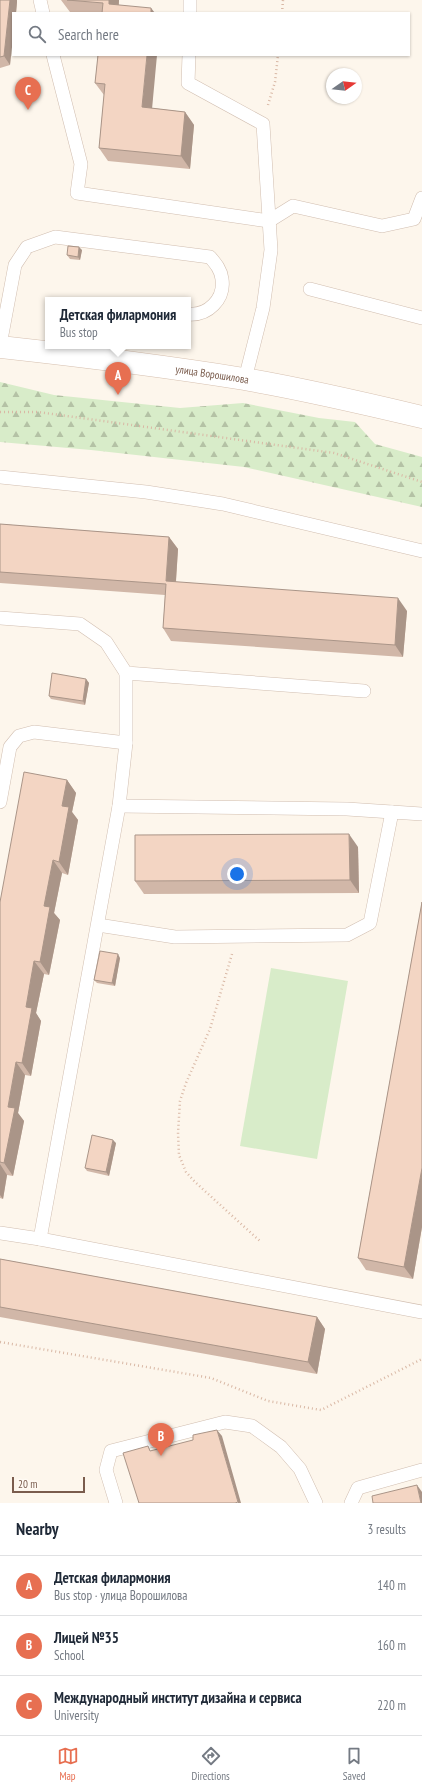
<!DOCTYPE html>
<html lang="en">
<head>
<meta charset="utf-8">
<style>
  body { margin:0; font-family:"PT Sans Narrow",sans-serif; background:#f6f6f7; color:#1f2937 }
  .compass { position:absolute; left:326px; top:68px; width:36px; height:36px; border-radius:50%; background:#fff; box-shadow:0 1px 3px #0004; rotate:76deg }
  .scale { position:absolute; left:12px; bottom:10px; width:73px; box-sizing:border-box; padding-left:4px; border:2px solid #7a5c4d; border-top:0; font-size:11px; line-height:14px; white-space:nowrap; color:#7a5c4d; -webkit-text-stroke:3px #fffaf3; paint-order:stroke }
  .you { position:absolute; left:237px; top:874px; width:14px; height:14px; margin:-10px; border:3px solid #fff; border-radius:50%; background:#1a73e8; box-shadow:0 0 0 6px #1a73e833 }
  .badge { display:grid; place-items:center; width:26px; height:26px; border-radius:50%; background:#e76f51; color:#fff; font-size:13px; font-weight:700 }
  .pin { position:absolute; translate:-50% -33px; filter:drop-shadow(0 1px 2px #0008) }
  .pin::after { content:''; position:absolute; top:21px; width:14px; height:12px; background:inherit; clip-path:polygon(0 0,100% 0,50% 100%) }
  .popup { position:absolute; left:45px; top:297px; width:146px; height:52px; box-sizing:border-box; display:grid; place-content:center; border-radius:0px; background:#fff; filter:drop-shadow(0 1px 3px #0005); font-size:13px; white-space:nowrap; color:#747a83 }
  .popup b { font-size:15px; color:#1f2937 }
  .popup::after { content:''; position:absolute; left:50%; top:100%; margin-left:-8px; border:8px solid transparent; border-top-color:#fff }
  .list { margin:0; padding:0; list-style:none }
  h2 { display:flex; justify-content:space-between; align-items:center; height:52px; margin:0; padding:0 16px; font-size:17px }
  h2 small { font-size:13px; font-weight:400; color:#747a83 }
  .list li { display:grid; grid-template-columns:26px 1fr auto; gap:12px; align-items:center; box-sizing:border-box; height:60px; padding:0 16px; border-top:1px solid #e0e1e3 }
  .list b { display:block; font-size:15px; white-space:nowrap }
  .list p { margin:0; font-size:13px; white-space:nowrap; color:#747a83 }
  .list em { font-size:13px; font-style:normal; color:#747a83 }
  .icon { flex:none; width:22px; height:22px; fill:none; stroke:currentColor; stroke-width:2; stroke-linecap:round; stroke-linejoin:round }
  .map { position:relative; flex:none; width:422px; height:1503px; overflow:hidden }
  .search { position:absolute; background:#fff; box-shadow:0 1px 3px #0004; left:12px; right:12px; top:12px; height:44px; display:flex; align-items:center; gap:10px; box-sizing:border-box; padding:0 14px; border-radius:0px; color:#747a83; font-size:15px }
  .sheet { height:232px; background:#fff }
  nav { display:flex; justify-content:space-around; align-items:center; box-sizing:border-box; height:56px; border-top:1px solid #e0e1e3; background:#fff; font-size:11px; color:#747a83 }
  nav a { display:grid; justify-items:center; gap:2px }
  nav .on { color:#e76f51 }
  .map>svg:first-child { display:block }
</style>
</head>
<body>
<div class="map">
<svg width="422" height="1503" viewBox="0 0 422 1503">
  <defs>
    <pattern id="forest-firs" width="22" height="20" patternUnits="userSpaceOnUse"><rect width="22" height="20" fill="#d8ecc9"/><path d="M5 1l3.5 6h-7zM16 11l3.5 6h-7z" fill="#b4c2a5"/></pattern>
  </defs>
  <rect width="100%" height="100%" fill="#fdf6ec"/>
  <polygon fill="url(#forest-firs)" points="0,382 54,395 180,408 243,403 319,418 355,422 375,444 422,457 422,507 244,467 91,450 0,442"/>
  <polygon fill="#d8ecc9" points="271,968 348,981 317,1159 240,1146"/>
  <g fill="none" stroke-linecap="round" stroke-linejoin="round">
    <g stroke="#d1beb0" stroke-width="14">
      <g id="lane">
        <polyline points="40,0 43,13"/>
        <polyline points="190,0 190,13"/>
        <polyline points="53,55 81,164 77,193 269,221 293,206 382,226 414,219 422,198"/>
        <polyline points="189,55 188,83 263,124 271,250 263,308 245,379"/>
        <polyline points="310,289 422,318"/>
        <path d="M0 345 15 265 27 247 55 237 210 257C216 264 221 270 222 279 225 299 208 316 188 314"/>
        <polyline points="0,477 146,492 223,504 422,551"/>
        <polyline points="0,618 80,624 106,642 126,673 364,691"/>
        <polyline points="126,673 126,743 119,806 40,1239 422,1312"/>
        <polyline points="0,802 10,747 19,736 34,732 126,743"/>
        <polyline points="119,806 347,809 392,812"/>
        <polyline points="98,925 175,937 347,935 370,923 392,812 422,814"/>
        <polyline points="0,1233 40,1239"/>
        <polyline points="116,1503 106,1470 111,1451 225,1422 252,1426 281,1447 300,1469 316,1503"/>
        <polyline points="351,1503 358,1488 422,1470"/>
      </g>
    </g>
    <g stroke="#d6c0b0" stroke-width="23">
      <g id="secondary">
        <path id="s1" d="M0 347C82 356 163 366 244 379 304 389 363 403 422 417"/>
      </g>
    </g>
    <g stroke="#d9b8a5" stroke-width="2.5" stroke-dasharray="1 3" stroke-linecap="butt">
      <polyline points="282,13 283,0"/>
      <polyline points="268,105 275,82 278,55"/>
      <polyline points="0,412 38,412 334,453 422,482"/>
      <polyline points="232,954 210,1029 186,1083 180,1101 178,1133 179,1155 186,1172 195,1182 261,1242"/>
      <polyline points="0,1342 211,1378 268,1401 321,1410 422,1359"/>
    </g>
    <use href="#lane" stroke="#fff" stroke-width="13"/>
    <use href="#secondary" stroke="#fff" stroke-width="22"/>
  </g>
  <g fill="#d1b7a8">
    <polygon points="0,0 17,2 16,13 13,13 10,65 0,68"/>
    <polygon points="61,0 119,0 119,5 155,13 77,13 70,12"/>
    <polygon points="98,55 152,108 185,112 194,125 190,169 108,161 99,148 104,95 95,83"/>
    <polygon points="82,250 80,260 70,259 67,255"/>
    <polygon points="0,524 169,537 178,549 176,582 407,611 403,657 171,641 163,628 165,595 0,583"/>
    <polygon points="86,679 89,683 85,705 51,699 49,696"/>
    <polygon points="67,780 76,793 72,812 78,820 68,875 62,873 54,913 60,920 49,975 44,974 36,1013 41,1021 31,1076 25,1075 18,1113 24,1121 13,1176 7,1175 3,1199 0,1198 0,902"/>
    <polygon points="358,847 359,893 144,894 135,881"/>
    <polygon points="422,902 422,1227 413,1279 366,1270 358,1258"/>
    <polygon points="120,958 115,986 97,983 94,980"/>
    <polygon points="116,1143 109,1176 87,1171 85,1168"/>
    <polygon points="0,1259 317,1317 325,1329 317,1374 0,1317"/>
  </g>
  <g fill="#aa9588">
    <polygon points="10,0 17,0 17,2 16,13 13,13 13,38 10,65 4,56"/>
    <polygon points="109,0 119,0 118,13 109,4"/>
    <polygon points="151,8 155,13 151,13"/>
    <polygon points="147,55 157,55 151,120 142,107"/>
    <polygon points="185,112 194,125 190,169 181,156"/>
    <polygon points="79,247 82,250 80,260 78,257"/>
    <polygon points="169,537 178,549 175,594 166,581"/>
    <polygon points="398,598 407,611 403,657 395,645"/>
    <polygon points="86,679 89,683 85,705 83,701"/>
    <polygon points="67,780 76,793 72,812 78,820 68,875 59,862 62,806"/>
    <polygon points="349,834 358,847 359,893 350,880"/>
    <polygon points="53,860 62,873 54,913 60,920 49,975 40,962 44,906"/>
    <polygon points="118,954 120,958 115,986 112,983"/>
    <polygon points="34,961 44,974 36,1013 41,1021 31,1076 22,1063 26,1007"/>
    <polygon points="16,1062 25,1075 18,1113 24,1121 13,1176 4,1163 8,1107"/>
    <polygon points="113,1140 116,1143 109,1176 106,1172"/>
    <polygon points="0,1164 7,1175 3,1199 0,1195"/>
    <polygon points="422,1168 422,1227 413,1279 404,1267"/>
    <polygon points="317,1317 325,1329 317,1374 308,1362"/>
    <polygon points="217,1430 222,1436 241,1503 238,1503 238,1502"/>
    <polygon points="417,1485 422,1492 422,1503 421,1503"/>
  </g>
  <g fill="#f3d5c3" stroke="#aa9588">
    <polygon points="0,0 10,0 4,56 0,57"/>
    <polygon points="67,0 109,0 109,4 151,8 151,13 102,13 103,3"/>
    <polygon points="98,55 147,55 142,107 185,112 181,156 99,148 105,84 95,83"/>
    <polygon points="68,246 79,247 78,257 67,255"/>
    <polygon points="0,524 169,537 166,581 398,598 395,645 163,628 166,584 0,572"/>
    <polygon points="52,673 86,679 83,701 49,696"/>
    <polygon points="24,772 67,780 62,806 69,807 59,862 53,860 44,906 50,907 40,962 34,961 26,1007 32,1008 22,1063 16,1062 8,1107 15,1108 4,1163 0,1162 0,902"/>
    <polygon points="349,834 350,880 135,881 135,835"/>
    <polygon points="422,902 422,1168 404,1267 358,1258"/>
    <polygon points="100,951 118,954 112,983 94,980"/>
    <polygon points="92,1135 113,1140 106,1172 85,1168"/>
    <polygon points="0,1259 317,1317 308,1362 0,1307"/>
    <polygon points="217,1430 238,1502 235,1503 139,1503 123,1453 148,1446 150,1451 193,1440 193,1435"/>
    <polygon points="417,1485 421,1503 373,1503 372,1496"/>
  </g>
  <g text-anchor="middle" stroke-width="3" stroke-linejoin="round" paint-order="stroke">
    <g font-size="11" fill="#7a5c4d" stroke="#fffaf3">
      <text dy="4" stroke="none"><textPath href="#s1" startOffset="214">улица Ворошилова</textPath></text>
    </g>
  </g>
</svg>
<svg class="compass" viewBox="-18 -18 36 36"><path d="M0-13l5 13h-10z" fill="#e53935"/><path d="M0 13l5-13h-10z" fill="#747a83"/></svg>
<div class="scale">20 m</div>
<div class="you"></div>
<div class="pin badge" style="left:118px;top:395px">A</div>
<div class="popup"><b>Детская филармония</b>Bus stop</div>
<div class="pin badge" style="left:161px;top:1456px">B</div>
<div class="pin badge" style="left:28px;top:110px">C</div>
<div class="search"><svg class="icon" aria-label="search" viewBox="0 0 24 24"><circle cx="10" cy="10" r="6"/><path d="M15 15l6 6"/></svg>Search here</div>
</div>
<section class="sheet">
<h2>Nearby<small>3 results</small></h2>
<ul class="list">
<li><span class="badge">A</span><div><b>Детская филармония</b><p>Bus stop · улица Ворошилова</p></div><em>140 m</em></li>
<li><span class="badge">B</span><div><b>Лицей №35</b><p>School</p></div><em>160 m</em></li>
<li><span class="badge">C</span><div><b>Международный институт дизайна и сервиса</b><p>University</p></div><em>220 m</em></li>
</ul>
</section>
<nav>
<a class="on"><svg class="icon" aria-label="map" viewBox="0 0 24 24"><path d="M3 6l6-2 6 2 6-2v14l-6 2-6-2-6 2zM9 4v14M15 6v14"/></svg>Map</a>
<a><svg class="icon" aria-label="directions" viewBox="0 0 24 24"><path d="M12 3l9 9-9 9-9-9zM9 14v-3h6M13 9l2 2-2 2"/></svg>Directions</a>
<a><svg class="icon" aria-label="saved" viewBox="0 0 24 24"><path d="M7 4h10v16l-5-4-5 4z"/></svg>Saved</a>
</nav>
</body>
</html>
